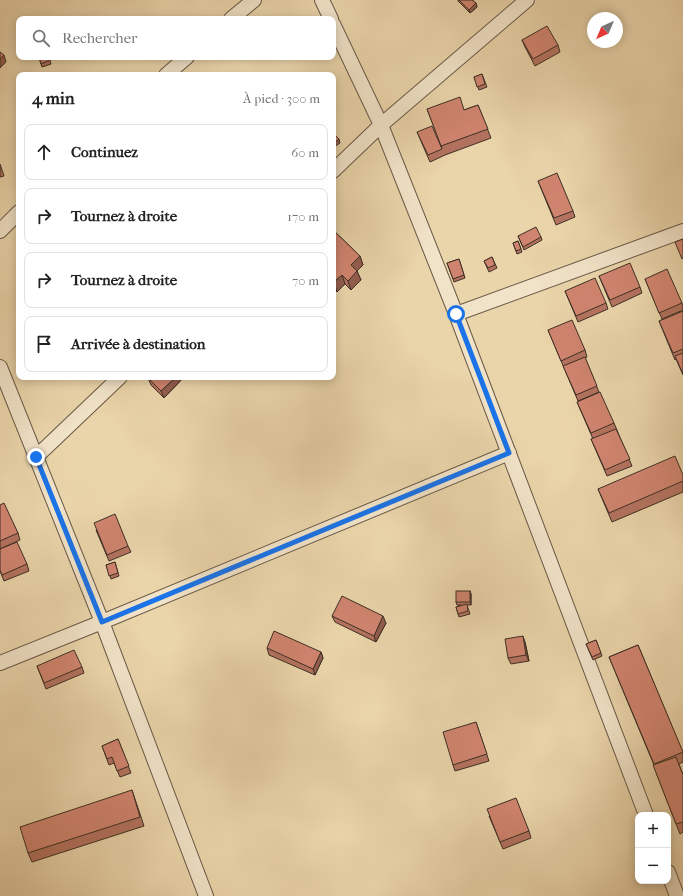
<!DOCTYPE html>
<html lang="fr">
<head>
<meta charset="utf-8">
<style>
  body { margin:0; font-family:"IM FELL French Canon",serif; background:#f2f2f2; color:#222 }
  .controls { position:absolute; right:12px; bottom:12px; display:grid; overflow:hidden; border-radius:8px; box-shadow:0 2px 10px #0003 }
  .controls button { width:36px; height:36px; display:grid; place-items:center; padding:0; border:0; border-bottom:1px solid #e0e0e0; background:#fff; color:#222; font:20px sans-serif }
  .compass { position:absolute; left:587px; top:12px; width:36px; height:36px; border-radius:50%; background:#fff; box-shadow:0 2px 10px #0003; rotate:224deg }
  .stop { position:absolute; width:12px; height:12px; margin:-9px; border:3px solid #1a73e8; border-radius:50%; background:#fff }
  .stop.end { background:#1a73e8; border-color:#fff; box-shadow:0 1px 4px #0008 }
  .list { margin:0; padding:0; list-style:none }
  h2 { display:flex; justify-content:space-between; align-items:center; height:52px; margin:0; padding:0 16px; font-size:17px }
  h2 small { font-size:13px; font-weight:400; color:#767676 }
  .list li { display:grid; grid-template-columns:26px 1fr auto; gap:12px; align-items:center; box-sizing:border-box; height:56px; margin:0 8px 8px; padding:0 8px; border:1px solid #e0e0e0; border-radius:8px }
  .list b { display:block; font-size:15px; white-space:nowrap }
  .list em { font-size:13px; font-style:normal; color:#767676 }
  .icon { flex:none; width:22px; height:22px; fill:none; stroke:currentColor; stroke-width:2; stroke-linecap:round; stroke-linejoin:round }
  .map { position:relative; flex:none; width:683px; height:896px; overflow:hidden }
  .search { position:absolute; background:#fff; box-shadow:0 2px 10px #0003; left:16px; top:16px; width:320px; height:44px; display:flex; align-items:center; gap:10px; box-sizing:border-box; padding:0 14px; border-radius:8px; color:#767676; font-size:15px }
  .panel { position:absolute; background:#fff; box-shadow:0 2px 10px #0003; left:16px; top:72px; width:320px; height:308px; border-radius:8px }
  .map>svg:first-child { display:block }
</style>
</head>
<body>
<div class="map">
<svg width="683" height="896" viewBox="0 0 683 896">
  <rect width="100%" height="100%" fill="#ead4aa"/>
  <filter id="stains"><feTurbulence type="fractalNoise" baseFrequency=".005" numOctaves="4"/><feColorMatrix values="0 0 0 0 .2 0 0 0 0 .09 0 0 0 0 .02 0 0 0 .5 -.17"/></filter>
  <radialGradient id="worn" r=".72"><stop offset=".6" stop-color="#630" stop-opacity="0"/><stop offset="1" stop-color="#630" stop-opacity=".3"/></radialGradient>
  <g fill="none" stroke-linecap="round" stroke-linejoin="round">
    <g stroke="#685846" stroke-width="16">
      <g id="minor">
        <polyline points="322,0 331,19"/>
        <polyline points="231,19 254,0"/>
        <polyline points="333,24 381,125 456,314 646,815"/>
        <polyline points="166,75 187,57"/>
        <polyline points="333,171 381,125 527,0"/>
        <polyline points="0,231 19,212"/>
        <polyline points="456,314 683,231"/>
        <polyline points="0,367 102,622 206,896"/>
        <polyline points="36,457 120,377"/>
        <polyline points="0,663 102,622 509,453"/>
        <polyline points="668,872 677,896"/>
      </g>
    </g>
    <use href="#minor" stroke="#f1e3c8" stroke-width="14"/>
  </g>
  <g fill="#b3725f" stroke="#3d2f24">
    <polygon points="458,0 472,0 476,3 477,7 470,13 458,1"/>
    <polygon points="522,40 558,45 560,52 535,66 525,47"/>
    <polygon points="39,57 49,57 51,64 42,67"/>
    <polygon points="482,74 487,87 479,90 474,77"/>
    <polygon points="478,105 491,138 445,155 430,162 417,132 442,148 427,109 464,110"/>
    <polygon points="0,164 4,176 0,177"/>
    <polygon points="538,181 573,211 575,217 556,225"/>
    <polygon points="333,230 360,256 363,265 357,271 361,280 351,290 345,284 337,292 333,288"/>
    <polygon points="518,236 541,237 542,240 524,250"/>
    <polygon points="518,241 522,252 517,254 513,243"/>
    <polygon points="492,257 497,268 489,272 484,261"/>
    <polygon points="459,259 465,278 454,282 447,263"/>
    <polygon points="599,276 640,287 642,293 612,307"/>
    <polygon points="645,279 682,303 683,306 683,310 662,319"/>
    <polygon points="565,291 606,303 608,309 578,322"/>
    <polygon points="683,311 683,375 676,359 675,360 659,321"/>
    <polygon points="548,330 585,350 587,357 585,358 599,392 578,401"/>
    <polygon points="150,377 184,377 164,398 151,385 148,378"/>
    <polygon points="577,402 614,423 632,466 607,476 594,446 591,439 593,439"/>
    <polygon points="683,475 683,492 612,522 598,489"/>
    <polygon points="0,505 18,533 20,540 0,549"/>
    <polygon points="96,530 128,546 131,552 109,561"/>
    <polygon points="0,549 27,564 29,571 4,581 0,571"/>
    <polygon points="115,562 119,576 111,579 106,565"/>
    <polygon points="470,591 471,594 471,605 467,605 470,614 459,617 456,607 461,605 457,605 456,602"/>
    <polygon points="332,616 386,623 376,642 335,622"/>
    <polygon points="596,640 602,656 593,660 586,644"/>
    <polygon points="525,642 529,661 511,664 508,658"/>
    <polygon points="638,645 683,753 683,762 679,764 683,775 683,832 680,834 657,775 654,765 609,657"/>
    <polygon points="267,648 321,652 323,658 315,675 269,655"/>
    <polygon points="37,666 82,667 84,673 46,689"/>
    <polygon points="476,722 489,761 455,771 453,765"/>
    <polygon points="118,739 131,773 120,777 114,763 109,765 102,746"/>
    <polygon points="132,790 144,826 32,862 28,853"/>
    <polygon points="489,816 529,831 531,838 503,849"/>
  </g>
  <g fill="#925c4e" stroke="#3d2f24">
    <polygon points="476,3 477,7 470,13 469,10"/>
    <polygon points="4,55 6,62 0,68 0,59"/>
    <polygon points="339,139 340,143 334,147 333,144"/>
    <polygon points="360,256 363,265 357,271 361,280 351,290 348,281 351,265"/>
    <polygon points="342,275 345,284 337,292 334,282"/>
    <polygon points="176,377 184,377 164,398 161,391"/>
    <polygon points="470,591 471,594 471,605 470,602"/>
    <polygon points="383,616 386,623 376,642 374,636"/>
    <polygon points="523,636 525,642 529,661 526,655"/>
    <polygon points="321,652 323,658 315,675 313,669"/>
  </g>
  <g fill="#d0846f" stroke="#3d2f24">
    <polygon points="459,0 472,0 476,3 469,10"/>
    <polygon points="547,26 558,45 533,59 522,40"/>
    <polygon points="0,52 4,55 0,59"/>
    <polygon points="39,57 49,57 50,60 41,64"/>
    <polygon points="482,74 485,84 477,87 474,77"/>
    <polygon points="460,97 464,110 478,105 488,129 441,146 427,109"/>
    <polygon points="432,126 442,149 428,155 417,132"/>
    <polygon points="333,133 339,139 333,144"/>
    <polygon points="557,173 573,211 554,218 538,181"/>
    <polygon points="536,227 541,237 523,247 518,236"/>
    <polygon points="333,230 360,256 351,265 357,271 348,281 342,275 334,282 333,282"/>
    <polygon points="683,239 683,258 682,259 675,242"/>
    <polygon points="518,241 521,249 516,251 513,243"/>
    <polygon points="492,257 495,265 488,268 484,261"/>
    <polygon points="459,259 464,275 453,279 447,263"/>
    <polygon points="630,263 640,287 610,300 599,276"/>
    <polygon points="667,269 682,303 659,313 645,279"/>
    <polygon points="595,278 606,303 576,316 565,291"/>
    <polygon points="683,311 683,349 673,353 659,321"/>
    <polygon points="572,320 585,350 561,361 548,330"/>
    <polygon points="683,353 683,374 675,356"/>
    <polygon points="585,357 597,386 576,395 563,366"/>
    <polygon points="150,377 176,377 161,391 148,378"/>
    <polygon points="600,392 614,423 591,433 577,402"/>
    <polygon points="616,429 630,459 605,470 591,439"/>
    <polygon points="675,456 683,475 683,481 609,513 598,489"/>
    <polygon points="4,503 18,533 0,541 0,505"/>
    <polygon points="115,514 128,546 107,555 94,523"/>
    <polygon points="17,542 27,564 2,575 0,570 0,549"/>
    <polygon points="115,562 118,573 109,576 106,565"/>
    <rect x="456" y="591" width="14" height="11"/>
    <polygon points="342,596 383,616 374,636 332,616"/>
    <polygon points="467,604 468,611 458,614 456,607"/>
    <polygon points="274,631 321,652 313,669 267,648"/>
    <polygon points="523,636 526,655 508,658 505,639"/>
    <polygon points="596,640 601,653 592,657 586,644"/>
    <polygon points="638,645 683,752 654,764 609,657"/>
    <polygon points="74,650 82,667 44,683 37,666"/>
    <polygon points="476,722 487,754 453,765 443,732"/>
    <polygon points="118,739 129,766 117,771 112,757 107,759 102,746"/>
    <polygon points="676,757 683,775 683,822 676,824 653,765"/>
    <polygon points="132,790 140,817 28,853 20,827"/>
    <polygon points="516,798 529,831 500,842 487,809"/>
  </g>
  <g fill="none" stroke-linecap="round" stroke-linejoin="round">
    <polyline stroke="#1a73e8" stroke-width="5" points="36,457 102,622 509,453 456,314"/>
  </g>
  <rect width="100%" height="100%" filter="url(#stains)"/>
  <rect width="100%" height="100%" fill="url(#worn)"/>
</svg>
<div class="controls">
<button>+</button>
<button>−</button>
</div>
<svg class="compass" viewBox="-18 -18 36 36"><path d="M0-13l5 13h-10z" fill="#e53935"/><path d="M0 13l5-13h-10z" fill="#767676"/></svg>
<div class="stop" style="left:456px;top:314px"></div>
<div class="stop end" style="left:36px;top:457px"></div>
<div class="search"><svg class="icon" aria-label="search" viewBox="0 0 24 24"><circle cx="10" cy="10" r="6"/><path d="M15 15l6 6"/></svg>Rechercher</div>
<section class="panel">
<h2>4 min<small>À pied · 300 m</small></h2>
<ul class="list">
<li><svg class="icon" aria-label="ahead" viewBox="0 0 24 24"><path d="M12 20V5M6 11l6-6 6 6"/></svg><div><b>Continuez</b></div><em>60 m</em></li>
<li><svg class="icon" aria-label="right" viewBox="0 0 24 24"><path d="M7 20v-9h11M14 6l5 5-5 5"/></svg><div><b>Tournez à droite</b></div><em>170 m</em></li>
<li><svg class="icon" aria-label="right" viewBox="0 0 24 24"><path d="M7 20v-9h11M14 6l5 5-5 5"/></svg><div><b>Tournez à droite</b></div><em>70 m</em></li>
<li><svg class="icon" aria-label="arrive" viewBox="0 0 24 24"><path d="M6 21V4h12l-3 4 3 4H6"/></svg><div><b>Arrivée à destination</b></div></li>
</ul>
</section>
</div>
</body>
</html>
